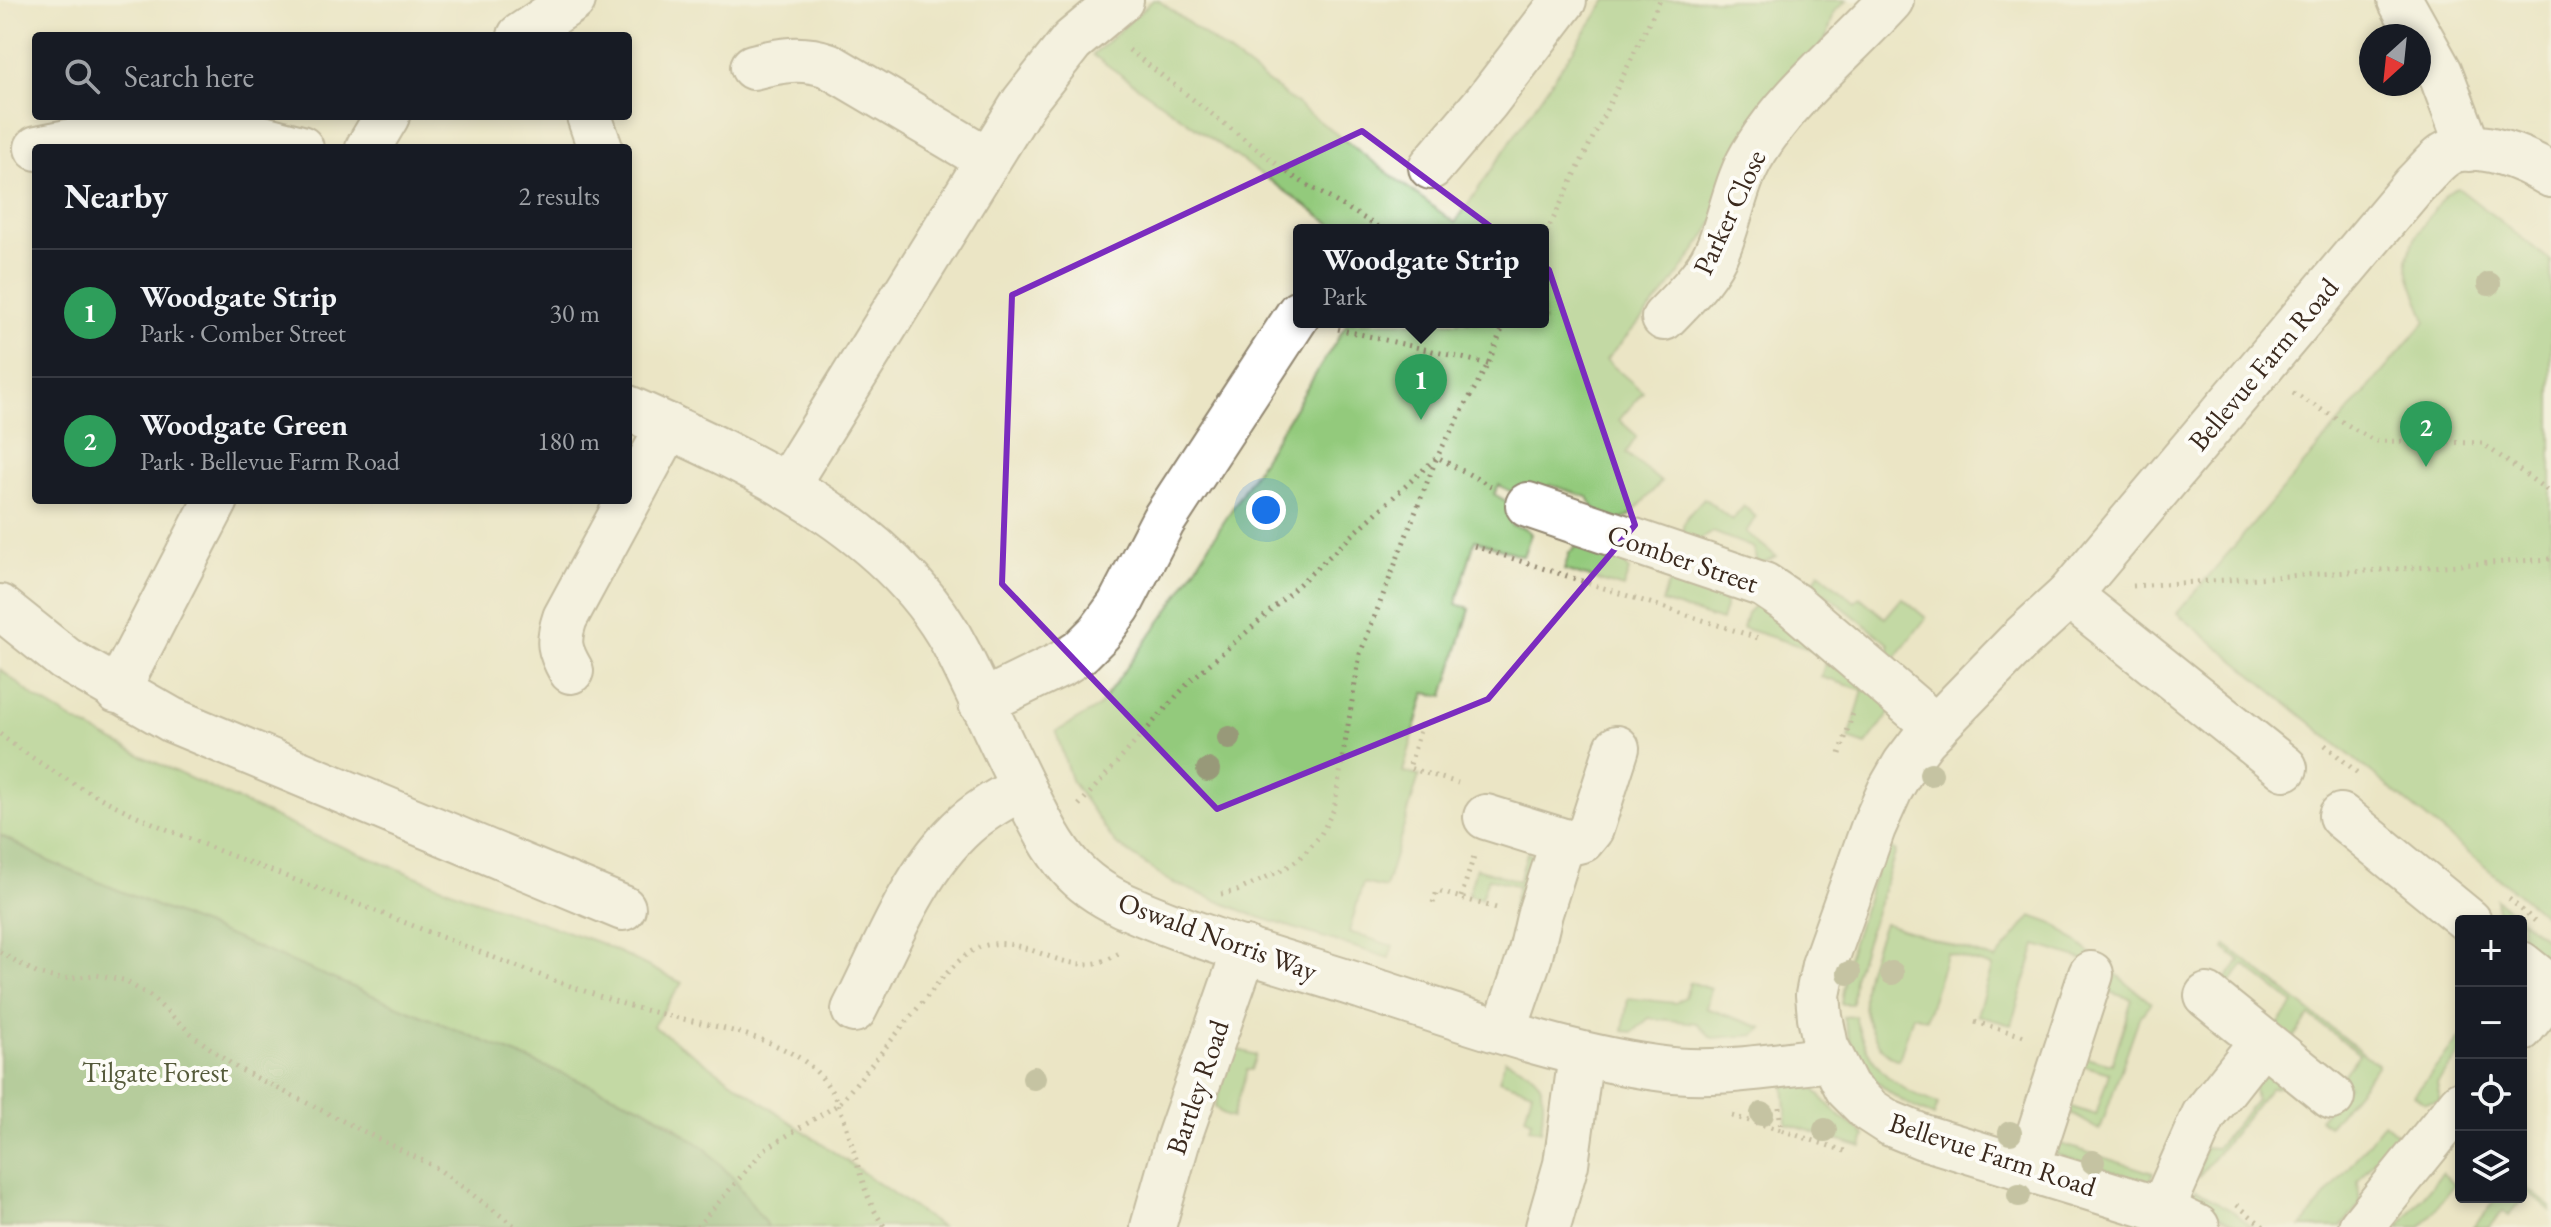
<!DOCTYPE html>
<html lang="en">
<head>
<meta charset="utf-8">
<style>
  body { margin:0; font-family:"EB Garamond",serif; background:#20242c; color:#f1f3f6 }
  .controls { position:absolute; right:24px; bottom:24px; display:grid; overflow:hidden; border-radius:8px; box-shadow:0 4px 12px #0003 }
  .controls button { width:72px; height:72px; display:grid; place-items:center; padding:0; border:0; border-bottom:2px solid #363941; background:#171b24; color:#f1f3f6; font:40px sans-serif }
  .compass { position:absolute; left:2359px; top:24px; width:72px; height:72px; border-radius:50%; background:#171b24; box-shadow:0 4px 12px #0003; rotate:207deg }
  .you { position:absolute; left:1266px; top:510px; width:28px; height:28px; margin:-20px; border:6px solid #fff; border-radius:50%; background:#1a73e8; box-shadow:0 0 0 12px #1a73e833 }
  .badge { display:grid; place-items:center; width:52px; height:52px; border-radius:50%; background:#c8321e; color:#fff; font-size:26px; font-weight:700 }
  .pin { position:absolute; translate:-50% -66px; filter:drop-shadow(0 2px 4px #0008) }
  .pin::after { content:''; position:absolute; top:42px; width:28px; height:24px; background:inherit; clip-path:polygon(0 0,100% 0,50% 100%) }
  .popup { position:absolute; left:1293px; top:224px; width:256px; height:104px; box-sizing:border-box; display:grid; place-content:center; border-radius:8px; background:#171b24; filter:drop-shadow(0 2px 6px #0005); font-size:26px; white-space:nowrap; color:#9ea1a6 }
  .popup b { font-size:30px; color:#f1f3f6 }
  .popup::after { content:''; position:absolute; left:50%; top:100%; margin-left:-16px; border:16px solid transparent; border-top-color:#171b24 }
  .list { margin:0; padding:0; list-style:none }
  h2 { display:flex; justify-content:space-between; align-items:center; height:104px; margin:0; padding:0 32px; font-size:34px }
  h2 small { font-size:26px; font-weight:400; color:#9ea1a6 }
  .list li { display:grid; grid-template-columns:52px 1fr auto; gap:24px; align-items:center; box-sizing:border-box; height:128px; padding:0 32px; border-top:2px solid #363941 }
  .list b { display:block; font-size:30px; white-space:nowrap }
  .list p { margin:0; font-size:26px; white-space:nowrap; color:#9ea1a6 }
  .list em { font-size:26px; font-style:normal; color:#9ea1a6 }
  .icon { flex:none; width:44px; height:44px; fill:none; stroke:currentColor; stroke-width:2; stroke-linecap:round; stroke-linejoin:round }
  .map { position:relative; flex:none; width:2551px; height:1227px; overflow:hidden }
  .search { position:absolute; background:#171b24; box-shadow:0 4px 12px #0003; left:32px; top:32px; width:600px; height:88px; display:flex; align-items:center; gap:20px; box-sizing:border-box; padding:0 28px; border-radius:8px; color:#9ea1a6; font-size:30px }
  .panel { position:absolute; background:#171b24; box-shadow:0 4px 12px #0003; left:32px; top:144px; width:600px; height:360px; border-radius:8px }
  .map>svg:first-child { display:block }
</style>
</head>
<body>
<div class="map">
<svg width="2551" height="1227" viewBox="0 0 2551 1227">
  <rect width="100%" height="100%" fill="#fdfcf7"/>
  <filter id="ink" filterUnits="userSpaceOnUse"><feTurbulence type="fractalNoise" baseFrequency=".0125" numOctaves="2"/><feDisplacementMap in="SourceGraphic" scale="16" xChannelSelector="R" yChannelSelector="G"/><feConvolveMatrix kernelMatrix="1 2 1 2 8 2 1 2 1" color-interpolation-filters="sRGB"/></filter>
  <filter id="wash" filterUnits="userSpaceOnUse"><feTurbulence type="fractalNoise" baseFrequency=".006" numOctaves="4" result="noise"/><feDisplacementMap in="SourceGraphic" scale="32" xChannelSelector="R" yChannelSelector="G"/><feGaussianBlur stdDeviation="1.8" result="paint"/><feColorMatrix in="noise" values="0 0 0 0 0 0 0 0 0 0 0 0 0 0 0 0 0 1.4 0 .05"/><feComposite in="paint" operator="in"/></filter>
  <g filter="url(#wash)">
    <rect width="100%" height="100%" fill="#ebe5c5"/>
    <g fill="#93ca7c" stroke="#677a4d" stroke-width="2">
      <path d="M1153 0H1158L1455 223 1607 0H1847L1834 12 1828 34 1704 238 1669 288 1606 360 1643 392 1619 420 1637 436 1626 453 1661 482 1630 516 1618 521 1598 515 1588 497 1551 485C1527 499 1522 499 1499 485L1494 494 1516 507 1511 525 1526 529 1531 534 1523 556 1475 540 1456 604 1470 609 1444 696 1425 693 1403 772 1419 776 1385 888 1363 883 1349 932 1393 946 1389 958 1255 916 1171 882 1115 843 1071 780 1056 732 1098 707 1171 607 1348 322H1543V230H1340L1093 55Z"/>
      <path d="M2458 188 2551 261V921L2177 613 2426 321C2408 268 2394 263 2432 213 2439 203 2446 191 2458 188Z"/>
      <path d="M1704 498 1732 520 1744 506 1756 517 1746 532 1776 556 1757 566 1754 548 1713 532 1695 542 1684 537C1678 521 1694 510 1704 498Z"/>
      <polygon points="1581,543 1623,558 1629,571 1623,588 1564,570 1569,553"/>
      <polygon points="1819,572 1855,602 1860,597 1885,618 1902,598 1926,618 1889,666 1889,644 1825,593 1805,598"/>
      <polygon points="1679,576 1721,591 1726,604 1721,621 1662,602 1667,586"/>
      <polygon points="1758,602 1822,653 1743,628 1747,613"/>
      <polygon points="1825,664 1855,673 1895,706 1866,745 1849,739 1863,690 1821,677"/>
      <polygon points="0,669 36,698 76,722 146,758 313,835 468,897 600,943 682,983 653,1026 941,1227 768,1227 733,1178 673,1124 643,1107 50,862 0,835"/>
      <polygon points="1884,846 1896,851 1854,978 1852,1004 1841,1004 1847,961"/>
      <polygon points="1527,853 1537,857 1526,913 1512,909 1518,886 1488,878 1481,899 1468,895 1476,868 1519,881"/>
      <polygon points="2496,899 2551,943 2551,963 2521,939 2521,921 2498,921"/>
      <path d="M2031 916 2056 925 2151 1003 2139 1018 2100 1130 2063 1109 2065 1105 2096 1115 2109 1073 2079 1064 2082 1056 2112 1064 2132 999 2102 990 2107 967 2036 945 2011 1025 1977 1015 1992 967 1947 953 1926 1019 1913 1015 1899 1060C1884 1054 1881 1048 1873 1034 1852 997 1871 959 1884 923L1996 960Z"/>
      <polygon points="2226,945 2378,1065 2329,1126 2319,1119 2348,1085 2340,1079 2359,1054 2310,1016 2291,1040 2275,1028 2294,1004 2244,965 2225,989 2221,985 2240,961 2224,948"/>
      <polygon points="1690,982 1711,989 1706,1008 1763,1028 1755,1035 1712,1038 1697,1023 1649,1018 1633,1032 1623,1031 1628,998 1675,1003 1685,997"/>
      <path d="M1855 1016C1867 1066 1891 1087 1938 1104L1934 1116C1883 1096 1857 1071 1843 1017Z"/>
      <polygon points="2461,1036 2461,1053 2437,1083 2440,1101 2425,1103 2414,1095"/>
      <polygon points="1232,1048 1256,1055 1251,1070 1247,1070 1232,1118 1223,1115 1215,1107"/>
      <path d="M1505 1060C1548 1077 1545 1088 1541 1131L1529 1128 1532 1120 1525 1117 1532 1091 1499 1080Z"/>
      <polygon points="2266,1073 2280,1087 2270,1088 2198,1177 2204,1147 2216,1148 2256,1100 2252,1079 2259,1074"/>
      <polygon points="1784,1084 1799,1084 1815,1090 1837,1114 1865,1135 1862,1147 1787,1124"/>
      <polygon points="2384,1123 2399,1136 2406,1146 2382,1150 2358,1181 2360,1204 2341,1227 2301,1227"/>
      <polygon points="2058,1143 2153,1173 2150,1183 2055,1154"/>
      <polygon points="2442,1173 2455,1184 2421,1227 2398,1227"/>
      <polygon points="2521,1183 2551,1207 2551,1211 2528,1192 2509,1216 2503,1211 2490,1227 2473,1227 2498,1197 2521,1197"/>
      <path d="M2196 1190 2234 1212 2252 1227C2227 1227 2213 1210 2191 1199Z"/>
    </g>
    <polygon fill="#76ae6c" stroke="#586c45" stroke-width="2" points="0,835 50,862 643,1107 705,1148 733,1178 768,1227 0,1227"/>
  </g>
  <g filter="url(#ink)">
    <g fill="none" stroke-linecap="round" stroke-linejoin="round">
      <g stroke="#938872" stroke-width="48">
        <g id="minor">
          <polyline points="2400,0 2440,72 2469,149"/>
          <polyline points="520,36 573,0"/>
          <path d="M753 67C780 60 801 56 828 65L987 159"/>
          <polyline points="589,116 600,148"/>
          <polyline points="37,148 72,141 115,137 169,125 259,137 301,148"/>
          <polyline points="368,148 387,116"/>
          <polyline points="1431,167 1487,101 1564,0"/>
          <path d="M1664 318C1685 296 1708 275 1719 246 1732 214 1736 179 1756 149 1791 93 1847 49 1891 0"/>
          <path d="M628 408C749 462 896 528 958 652 981 698 1002 745 1025 791 1038 817 1050 844 1070 867 1083 882 1104 896 1123 905 1198 939 1288 963 1366 988 1461 1018 1557 1054 1656 1068 1713 1077 1774 1065 1832 1059"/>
          <polyline points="786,486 1024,102 1072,41 1121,0"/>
          <polyline points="1528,505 1764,585 1794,605 1936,727"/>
          <polyline points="2069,595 2285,768"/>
          <polyline points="0,607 65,659 172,720 623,908"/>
          <path d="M571 671C559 650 557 642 565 618L669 426"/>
          <polyline points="117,691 216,500"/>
          <polyline points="981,703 1063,663 1080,652 1100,632 1119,606 1163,521 1299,313"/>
          <polyline points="2341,816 2469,921"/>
          <polyline points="1486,817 1570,843 1582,840 1591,829 1617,748"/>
          <polyline points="2521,964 2551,988"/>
          <polyline points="2207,996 2332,1097"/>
          <path d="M854 1010C885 950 914 870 966 824 983 809 1003 798 1023 787"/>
          <polyline points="2521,1029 2551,992"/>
          <polyline points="1504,1031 1530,956 1540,913 1563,841"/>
          <polyline points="2028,1168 2091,974"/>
          <polyline points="2162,1210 2204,1115 2262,1041"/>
          <polyline points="1153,1227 1177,1143 1245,949"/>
          <polyline points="1548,1227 1566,1164 1581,1055"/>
          <path d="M2197 1227 2162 1210 1923 1137 1889 1123 1869 1110 1847 1088 1826 1046 1820 1017 1818 995 1824 965 1873 828 1890 790 1905 764 1924 739 2022 638 2069 595 2415 184C2425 175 2436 159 2448 153 2478 138 2525 159 2551 175"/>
          <polyline points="2361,1227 2461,1103"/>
        </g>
      </g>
      <g stroke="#938872" stroke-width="5" stroke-dasharray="2 6" stroke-linecap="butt">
        <polyline points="1129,50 1292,176 1384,230"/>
        <polyline points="1543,240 1660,0"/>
        <polyline points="1338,329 1488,364"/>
        <polyline points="2293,393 2375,441 2482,443 2551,493"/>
        <polyline points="1474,546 1761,639"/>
        <polyline points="2133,586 2551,559"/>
        <polyline points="1422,724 1409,768 1458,783"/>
        <path d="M0 734C97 811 222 851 337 896 431 932 525 972 620 1003 675 1021 766 1029 809 1065 858 1105 848 1179 885 1227"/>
        <polyline points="2325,745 2360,775"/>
        <polyline points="1840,754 1853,713"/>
        <polyline points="1079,805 1191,680 1257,623 1437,457 1488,364 1505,322"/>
        <polyline points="1221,894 1237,891 1286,868 1303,855 1320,836 1334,809 1360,654 1437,457 1491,486"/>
        <polyline points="1461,897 1474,856"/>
        <polyline points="2509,899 2535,921"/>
        <polyline points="1433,903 1437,891 1496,908"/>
        <polyline points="0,952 38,974 61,979 96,975 123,980 150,996 195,1037 237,1068 437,1168 516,1227"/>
        <polyline points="1975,1022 2024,1036"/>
        <polyline points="1779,1107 1781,1130 1848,1152"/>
        <polyline points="1732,1116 1781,1130"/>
        <polyline points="2237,1205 2264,1227"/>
        <path d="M697 1227 765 1149 839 1104 944 976C954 966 964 954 978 948 1027 927 1069 990 1122 951"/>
      </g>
      <use href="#minor" stroke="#fff" stroke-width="44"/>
    </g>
    <g fill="#989979">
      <circle cx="2489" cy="284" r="12"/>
      <circle cx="1229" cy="738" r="12"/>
      <circle cx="1208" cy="770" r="12"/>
      <circle cx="1931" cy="774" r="12"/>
      <circle cx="1849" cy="973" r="12"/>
      <circle cx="1892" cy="973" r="12"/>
      <circle cx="1034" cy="1078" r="12"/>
      <circle cx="1762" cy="1114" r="12"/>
      <circle cx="1825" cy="1130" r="12"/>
      <circle cx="2010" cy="1133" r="12"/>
      <circle cx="2093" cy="1162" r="12"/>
      <circle cx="2019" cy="1195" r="12"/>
    </g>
  </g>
  <path d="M0 0H2551V1227H0ZM1362 131 1549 270 1635 525 1488 699 1217 809 1002 584 1012 295Z" fill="#ebe5c5" fill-opacity=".55" fill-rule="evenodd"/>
  <path fill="none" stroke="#7b2cbf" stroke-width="6" stroke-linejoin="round" d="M1362 131 1549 270 1635 525 1488 699 1217 809 1002 584 1012 295Z"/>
  <g text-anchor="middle" stroke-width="8" stroke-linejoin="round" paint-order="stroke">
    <g font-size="28" fill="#3b2a1e" stroke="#fdfcf7">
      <text transform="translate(1729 212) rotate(-65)" y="10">Parker Close</text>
      <text transform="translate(2263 364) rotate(-50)" y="10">Bellevue Farm Road</text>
      <text transform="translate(1683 558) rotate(19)" y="10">Comber Street</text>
      <text transform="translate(1218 936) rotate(20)" y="10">Oswald Norris Way</text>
      <text transform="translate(1197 1087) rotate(-71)" y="10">Bartley Road</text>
      <text transform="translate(1993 1154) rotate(18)" y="10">Bellevue Farm Road</text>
    </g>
    <g font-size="28" fill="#555a3a" stroke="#fdfcf7">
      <text x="155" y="1082">Tilgate Forest</text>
    </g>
  </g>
</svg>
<div class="controls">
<button>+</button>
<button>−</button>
<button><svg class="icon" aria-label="locate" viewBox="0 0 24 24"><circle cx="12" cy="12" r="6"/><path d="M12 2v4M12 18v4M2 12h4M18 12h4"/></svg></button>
<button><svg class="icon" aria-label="layers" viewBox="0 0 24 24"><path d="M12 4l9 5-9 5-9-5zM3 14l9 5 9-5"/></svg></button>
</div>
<svg class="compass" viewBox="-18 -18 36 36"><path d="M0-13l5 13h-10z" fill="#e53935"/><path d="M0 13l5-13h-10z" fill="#9ea1a6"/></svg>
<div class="you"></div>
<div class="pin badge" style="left:1421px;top:420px;background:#2e9e5b">1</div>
<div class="popup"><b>Woodgate Strip</b>Park</div>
<div class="pin badge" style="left:2426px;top:467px;background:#2e9e5b">2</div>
<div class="search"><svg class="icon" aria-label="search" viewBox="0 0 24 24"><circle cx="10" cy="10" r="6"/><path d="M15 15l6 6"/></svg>Search here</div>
<section class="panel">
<h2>Nearby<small>2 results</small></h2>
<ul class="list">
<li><span class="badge" style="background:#2e9e5b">1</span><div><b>Woodgate Strip</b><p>Park · Comber Street</p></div><em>30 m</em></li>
<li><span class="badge" style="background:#2e9e5b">2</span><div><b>Woodgate Green</b><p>Park · Bellevue Farm Road</p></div><em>180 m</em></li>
</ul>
</section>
</div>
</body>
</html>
